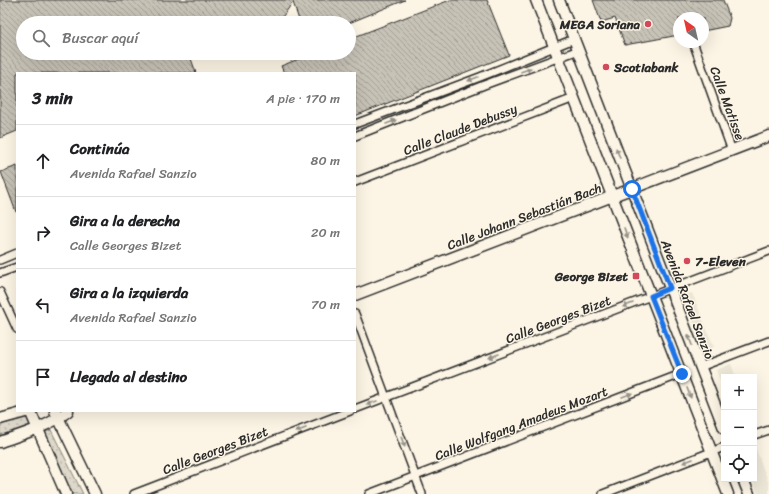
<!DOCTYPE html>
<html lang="es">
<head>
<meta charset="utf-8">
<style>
  body { margin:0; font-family:Sriracha,sans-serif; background:#f2f2f2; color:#202124 }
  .controls { position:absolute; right:12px; bottom:12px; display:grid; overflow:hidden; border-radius:0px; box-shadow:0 4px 16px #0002 }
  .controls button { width:36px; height:36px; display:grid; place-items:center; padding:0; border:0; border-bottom:1px solid #e0e0e0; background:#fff; color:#202124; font:20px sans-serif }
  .compass { position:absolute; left:673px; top:12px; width:36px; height:36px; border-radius:50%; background:#fff; box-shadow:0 4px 16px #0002; rotate:326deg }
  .stop { position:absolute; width:12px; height:12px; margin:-9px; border:3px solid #1a73e8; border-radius:50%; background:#fff }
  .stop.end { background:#1a73e8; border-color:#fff; box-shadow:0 1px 4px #0008 }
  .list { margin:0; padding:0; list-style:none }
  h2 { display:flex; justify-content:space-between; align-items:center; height:52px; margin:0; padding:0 16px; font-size:17px }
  h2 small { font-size:13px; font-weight:400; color:#757577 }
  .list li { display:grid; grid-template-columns:26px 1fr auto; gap:12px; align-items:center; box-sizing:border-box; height:72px; padding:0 16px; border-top:1px solid #e0e0e0 }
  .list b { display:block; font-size:15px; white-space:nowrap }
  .list p { margin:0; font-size:13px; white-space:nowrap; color:#757577 }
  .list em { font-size:13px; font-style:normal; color:#757577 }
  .icon { flex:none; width:22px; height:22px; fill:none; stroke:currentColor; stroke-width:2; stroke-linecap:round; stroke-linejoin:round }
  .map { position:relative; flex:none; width:769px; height:494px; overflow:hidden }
  .search { position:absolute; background:#fff; box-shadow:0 4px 16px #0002; left:16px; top:16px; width:340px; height:44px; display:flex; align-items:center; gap:10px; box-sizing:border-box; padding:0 14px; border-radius:22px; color:#757577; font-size:15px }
  .panel { position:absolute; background:#fff; box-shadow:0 4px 16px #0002; left:16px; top:72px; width:340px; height:340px; border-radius:0px }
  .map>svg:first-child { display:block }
</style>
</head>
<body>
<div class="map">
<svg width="769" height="494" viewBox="0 0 769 494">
  <defs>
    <pattern id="grass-dots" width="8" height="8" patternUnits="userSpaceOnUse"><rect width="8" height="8" fill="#ded8ca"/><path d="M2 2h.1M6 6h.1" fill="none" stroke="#bfbaae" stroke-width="1.8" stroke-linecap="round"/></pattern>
    <pattern id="building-back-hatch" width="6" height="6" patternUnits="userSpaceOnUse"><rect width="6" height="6" fill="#c8c3b7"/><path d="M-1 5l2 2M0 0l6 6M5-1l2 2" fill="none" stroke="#a39f95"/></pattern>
  </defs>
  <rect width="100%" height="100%" fill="#fcf5e5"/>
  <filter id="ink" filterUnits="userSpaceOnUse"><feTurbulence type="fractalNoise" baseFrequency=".025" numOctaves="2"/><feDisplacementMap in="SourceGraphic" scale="8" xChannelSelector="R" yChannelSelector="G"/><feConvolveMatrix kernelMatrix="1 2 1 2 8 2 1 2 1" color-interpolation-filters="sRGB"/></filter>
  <g filter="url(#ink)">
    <g fill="#ece6d7">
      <polygon points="692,293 714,347 705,350 683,296"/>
      <polygon points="731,364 736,377 724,377 724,392 716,370"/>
      <polygon points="756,449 769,484 769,494 758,494 752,479 754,479 754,450"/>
    </g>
    <g fill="url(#grass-dots)" stroke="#84827a">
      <polygon points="27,414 32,425 0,436 0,424"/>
      <polygon points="51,430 83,494 72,494 45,432"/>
    </g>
    <g fill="url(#building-back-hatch)" stroke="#2b2b2b">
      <polygon points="0,0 405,0 349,23 300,23 293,2 283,16 275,23 23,23 23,53 189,53 196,73 17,73 17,131 0,138"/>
      <polygon points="450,0 487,0 509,55 355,116 355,73 284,73 281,66 314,53 349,53 349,39"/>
      <polygon points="593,0 723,0 730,18 728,26 703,31 703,18 679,18 679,35 625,45 615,18 601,22"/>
      <polygon points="17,166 17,212 16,212 1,172"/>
    </g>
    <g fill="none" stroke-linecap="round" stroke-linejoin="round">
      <g stroke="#2b2b2b" stroke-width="10">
        <g id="street">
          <polyline points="693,42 732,151"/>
          <polyline points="355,124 480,77 574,39"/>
          <polyline points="355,136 484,85 579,50"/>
          <polyline points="355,182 574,98"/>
          <polyline points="0,260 17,253"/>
          <polyline points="0,273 17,267"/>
          <polyline points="0,292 17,329"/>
          <polyline points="355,314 422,494"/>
          <polyline points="700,367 769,341"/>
          <polyline points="355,409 769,251"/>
          <polyline points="754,435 769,430"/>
          <polyline points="134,494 350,411"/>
          <polyline points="369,494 681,374"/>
          <polyline points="603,494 724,447"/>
        </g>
      </g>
      <g stroke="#2b2b2b" stroke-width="13">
        <g id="secondary">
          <polyline points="536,0 574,98 728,494"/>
          <polyline points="559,0 724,428"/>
          <polyline points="355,295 769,136"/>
          <polyline points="30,411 66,494"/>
          <polyline points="55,411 95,494"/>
          <polyline points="0,419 29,411"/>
          <path d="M0 442C23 434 48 427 68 411"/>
          <polyline points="743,479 749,494"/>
        </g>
      </g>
      <use href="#street" stroke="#fcf5e5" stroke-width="7"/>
      <use href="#secondary" stroke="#fcf5e5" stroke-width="10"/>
    </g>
    <defs><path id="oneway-solid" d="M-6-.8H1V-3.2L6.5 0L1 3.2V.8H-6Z"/></defs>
    <g fill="#949088">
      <use href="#oneway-solid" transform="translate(526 70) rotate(-20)"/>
      <use href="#oneway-solid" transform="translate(473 79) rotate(159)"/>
      <use href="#oneway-solid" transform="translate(391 122) rotate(-21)"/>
      <use href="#oneway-solid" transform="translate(618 153) rotate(-111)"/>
      <use href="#oneway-solid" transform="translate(626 233) rotate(69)"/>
      <use href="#oneway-solid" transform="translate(628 305) rotate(159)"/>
      <use href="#oneway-solid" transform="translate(690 340) rotate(-111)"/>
      <use href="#oneway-solid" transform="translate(494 356) rotate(159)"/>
      <use href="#oneway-solid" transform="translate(689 393) rotate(69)"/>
      <use href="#oneway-solid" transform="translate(627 395) rotate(-21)"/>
      <use href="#oneway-solid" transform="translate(372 403) rotate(159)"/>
      <use href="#oneway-solid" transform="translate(301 430) rotate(159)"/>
      <use href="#oneway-solid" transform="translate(403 442) rotate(70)"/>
      <use href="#oneway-solid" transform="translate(688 461) rotate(159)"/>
    </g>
  </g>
  <g fill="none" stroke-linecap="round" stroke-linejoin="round" filter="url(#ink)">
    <polyline stroke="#1a73e8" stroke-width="5" points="632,189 670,288 651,296 682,374"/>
  </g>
  <g fill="#d1495b" stroke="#fcf5e5" stroke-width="1.5">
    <circle cx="648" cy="24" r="4"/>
    <circle cx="606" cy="67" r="4"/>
    <circle cx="687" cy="261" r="4"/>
    <rect x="632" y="272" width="8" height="8" rx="2"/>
  </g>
  <g text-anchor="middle" stroke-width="3" stroke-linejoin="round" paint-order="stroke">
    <g font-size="13" font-weight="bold" fill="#2b2b2b" stroke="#fcf5e5" text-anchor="end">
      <text x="640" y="29">MEGA Soriana</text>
      <text x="614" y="72" text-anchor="start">Scotiabank</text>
      <text x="695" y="266" text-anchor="start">7-Eleven</text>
      <text x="628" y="281">George Bizet</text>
    </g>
    <g font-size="13" fill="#2b2b2b" stroke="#fcf5e5">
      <text transform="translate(728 103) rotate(70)" y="5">Calle Matisse</text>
      <text transform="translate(460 129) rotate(-21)" y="5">Calle Claude Debussy</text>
      <text transform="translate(524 216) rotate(-21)" y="5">Calle Johann Sebastián Bach</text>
      <text transform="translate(688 299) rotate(69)" y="5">Avenida Rafael Sanzio</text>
      <text transform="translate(558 319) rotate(-21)" y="5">Calle Georges Bizet</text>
      <text transform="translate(521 423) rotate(-21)" y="5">Calle Wolfgang Amadeus Mozart</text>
      <text transform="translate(215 450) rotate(-21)" y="5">Calle Georges Bizet</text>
    </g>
  </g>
</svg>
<div class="controls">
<button>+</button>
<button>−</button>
<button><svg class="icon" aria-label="locate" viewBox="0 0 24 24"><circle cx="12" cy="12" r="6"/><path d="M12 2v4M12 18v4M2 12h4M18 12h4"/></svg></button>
</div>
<svg class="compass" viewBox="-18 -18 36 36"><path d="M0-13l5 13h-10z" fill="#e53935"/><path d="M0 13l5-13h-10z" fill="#757577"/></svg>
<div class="stop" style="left:632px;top:189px"></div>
<div class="stop end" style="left:682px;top:374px"></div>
<div class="search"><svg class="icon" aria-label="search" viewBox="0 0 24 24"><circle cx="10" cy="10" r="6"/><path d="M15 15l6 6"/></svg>Buscar aquí</div>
<section class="panel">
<h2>3 min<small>A pie · 170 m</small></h2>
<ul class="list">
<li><svg class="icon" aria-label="ahead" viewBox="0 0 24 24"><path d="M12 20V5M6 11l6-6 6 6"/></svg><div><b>Continúa</b><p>Avenida Rafael Sanzio</p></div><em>80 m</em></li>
<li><svg class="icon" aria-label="right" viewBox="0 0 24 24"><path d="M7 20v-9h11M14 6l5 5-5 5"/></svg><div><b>Gira a la derecha</b><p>Calle Georges Bizet</p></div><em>20 m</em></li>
<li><svg class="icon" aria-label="left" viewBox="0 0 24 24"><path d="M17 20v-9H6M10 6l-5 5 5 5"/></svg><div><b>Gira a la izquierda</b><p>Avenida Rafael Sanzio</p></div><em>70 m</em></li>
<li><svg class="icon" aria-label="arrive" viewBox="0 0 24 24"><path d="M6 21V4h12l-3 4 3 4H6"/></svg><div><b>Llegada al destino</b></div></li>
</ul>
</section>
</div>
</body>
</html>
